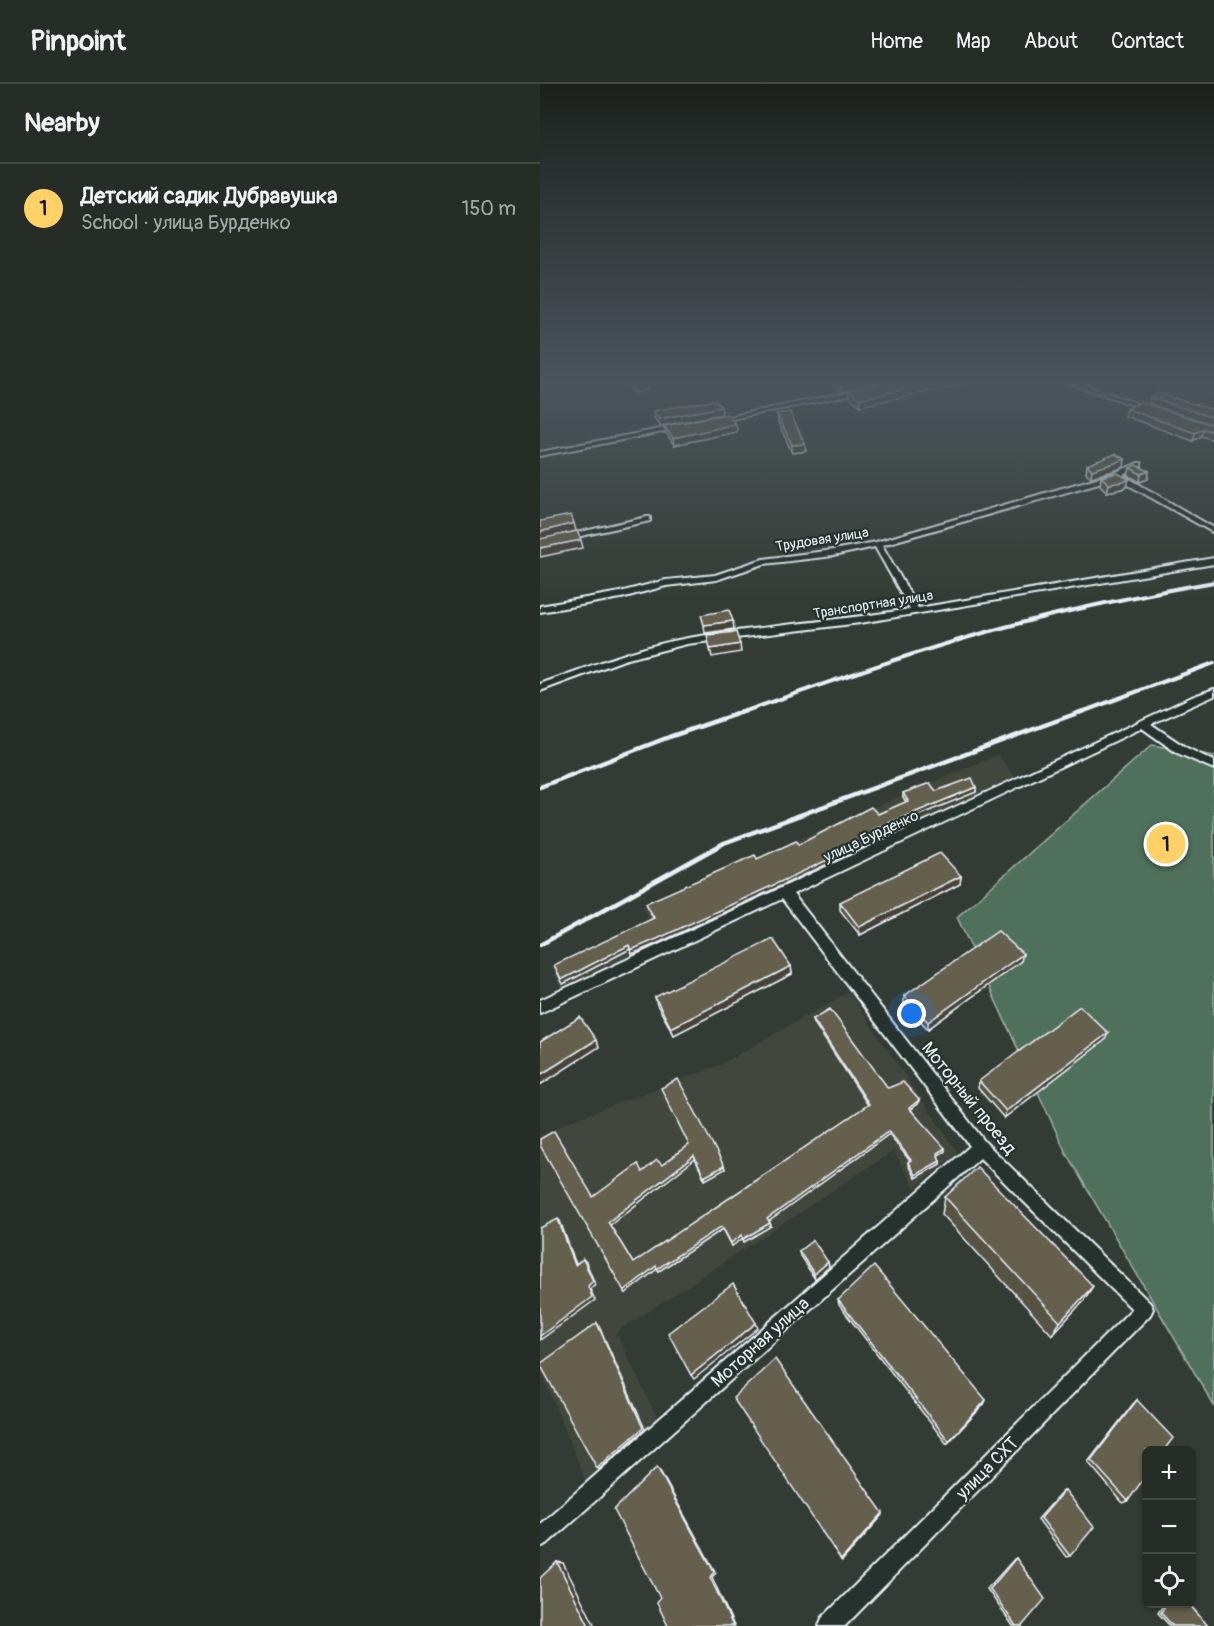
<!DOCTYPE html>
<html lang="en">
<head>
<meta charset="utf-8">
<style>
  body { margin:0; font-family:Pangolin,sans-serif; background:#2e352f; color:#f1f3f6 }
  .controls { position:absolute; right:18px; bottom:18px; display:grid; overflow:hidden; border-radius:9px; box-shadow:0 2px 4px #0004 }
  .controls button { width:54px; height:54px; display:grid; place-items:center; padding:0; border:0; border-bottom:2px solid #424944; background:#262d27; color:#f1f3f6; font:30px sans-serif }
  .you { position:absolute; left:372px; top:930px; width:21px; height:21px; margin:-15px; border:4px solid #fff; border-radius:50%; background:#1a73e8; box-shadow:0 0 0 9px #1a73e833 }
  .badge { display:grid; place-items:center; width:39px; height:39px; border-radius:50%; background:#ffd166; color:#111; font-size:20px; font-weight:700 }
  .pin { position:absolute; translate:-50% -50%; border:3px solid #fff; box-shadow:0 2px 6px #0006 }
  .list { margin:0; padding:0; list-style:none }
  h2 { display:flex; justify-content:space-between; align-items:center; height:78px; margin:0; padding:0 24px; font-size:26px }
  h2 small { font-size:20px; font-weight:400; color:#a4a8a7 }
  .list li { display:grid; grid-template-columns:39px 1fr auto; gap:18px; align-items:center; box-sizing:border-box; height:90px; padding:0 24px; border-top:2px solid #424944 }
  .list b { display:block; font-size:22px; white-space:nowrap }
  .list p { margin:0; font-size:20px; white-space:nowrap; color:#a4a8a7 }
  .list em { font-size:20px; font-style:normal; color:#a4a8a7 }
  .icon { flex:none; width:33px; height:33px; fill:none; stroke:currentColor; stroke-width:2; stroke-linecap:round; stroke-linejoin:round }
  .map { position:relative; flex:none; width:674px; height:1542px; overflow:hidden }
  header { display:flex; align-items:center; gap:36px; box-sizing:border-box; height:84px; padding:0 30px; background:#262d27; border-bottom:2px solid #424944 }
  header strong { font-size:28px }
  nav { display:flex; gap:33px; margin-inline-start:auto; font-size:21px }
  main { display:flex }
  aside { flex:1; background:#262d27 }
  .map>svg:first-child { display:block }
</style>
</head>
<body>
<header>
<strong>Pinpoint</strong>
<nav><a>Home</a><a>Map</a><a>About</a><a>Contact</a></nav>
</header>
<main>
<aside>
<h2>Nearby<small></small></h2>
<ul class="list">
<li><span class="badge">1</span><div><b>Детский садик Дубравушка</b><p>School · улица Бурденко</p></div><em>150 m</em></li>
</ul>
</aside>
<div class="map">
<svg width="674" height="1542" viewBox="0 0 674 1542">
  <rect width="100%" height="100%" fill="#333c34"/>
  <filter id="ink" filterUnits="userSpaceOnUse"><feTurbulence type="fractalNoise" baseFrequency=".0167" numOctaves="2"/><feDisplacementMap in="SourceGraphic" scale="12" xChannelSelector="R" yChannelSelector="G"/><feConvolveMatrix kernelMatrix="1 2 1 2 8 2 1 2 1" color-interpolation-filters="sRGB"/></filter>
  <g filter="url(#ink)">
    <g fill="#42463c">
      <polygon points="457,671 477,695 22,907 12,883 109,837 103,822"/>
      <polygon points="308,908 418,1069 375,1104 353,1067 76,1249 120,1340 47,1400 0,1284 0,1055 23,1040 182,980"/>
    </g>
    <polygon fill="#50715b" stroke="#9cb1aa" stroke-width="1.5" points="612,661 674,672 674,1322 526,1069 417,833"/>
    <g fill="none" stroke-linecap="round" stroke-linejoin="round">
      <g stroke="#e8f1f8" stroke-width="4">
        <g id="street">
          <polygon points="529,299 539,299 613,325 608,326"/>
          <polygon points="324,305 326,306 326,308 176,338 173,336"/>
          <polygon points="141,341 143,342 143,344 0,372 0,368"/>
          <path d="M598 379H601V383L583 391 674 444V449L576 394 342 461 378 524 674 474V480L320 539 147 560 84 576 0 607V600C48 583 97 563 148 554 222 542 297 537 370 525L335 463 293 472 224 480 176 496 126 502 81 514 0 528V522L80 508 126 496 175 491 223 475 293 466 336 458 574 389Z"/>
          <polygon points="107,433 110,433 110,437 0,461 0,457"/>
          <polygon points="674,605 674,612 611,640 645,663 674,677 674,685 637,669 602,644 253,810 445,1058 610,1219 613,1225 610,1231 305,1542 279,1542 282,1534 592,1225 440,1074 7,1460 0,1463 0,1440 430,1062 242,815 0,929 0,916 652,613"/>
        </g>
      </g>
      <use href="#street" fill="#26332d" fill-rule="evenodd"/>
      <g stroke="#e8f1f8" stroke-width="4">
        <path d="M200 629C289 598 378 566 469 542 537 524 605 510 674 498"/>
        <polyline points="539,629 674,579"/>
      </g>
      <g stroke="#e8f1f8" stroke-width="4.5">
        <polyline points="0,703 129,653 205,627"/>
        <polyline points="0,861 184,759 543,627"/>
      </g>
    </g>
    <g fill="#575243" stroke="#e8f1f8" stroke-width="1.5">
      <polygon points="87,299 106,299 107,306 94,309"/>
      <polygon points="293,299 342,299 302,307"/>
      <polygon points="344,299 320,322 309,313 309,306"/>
      <polygon points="610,313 674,326 674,356 661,352 653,357 585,332 587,325 654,335 609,320"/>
      <polygon points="181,323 182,330 120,342 114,334 113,327"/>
      <polygon points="237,330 265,360 266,367 252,369 238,338"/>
      <polygon points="196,340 197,348 134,361 126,349 124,342"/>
      <polygon points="585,375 584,383 573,387 551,393 546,389 547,381"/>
      <polygon points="590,384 609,387 608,395 600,398 588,391"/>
      <polygon points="561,393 587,403 582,405 567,408 560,401"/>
      <polygon points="436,703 436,708 334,749 337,757 118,859 92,870 90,865 23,900 113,834 106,819 217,775 258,761 338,730 366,718 363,713 363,709 396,707"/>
      <polygon points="421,792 420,800 320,851 300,826 300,818"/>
      <polygon points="481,877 388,945 364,920 364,912"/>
      <polygon points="251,882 252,890 134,951 117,921 115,913"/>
      <polygon points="273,935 348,1004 378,1019 371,1026 405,1067 398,1071 400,1077 400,1080 375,1094 368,1081 368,1078 370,1077 349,1050 229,1137 231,1142 204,1158 203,1154 192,1162 183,1145 119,1187 117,1185 86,1209 84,1207 53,1113 102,1088 122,1081 148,1061 184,1082 185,1085 165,1096 155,1075 70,1141 93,1179 328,1021 274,939"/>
      <polygon points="565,956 464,1034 438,1004 439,997"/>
      <polygon points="405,1113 544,1216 512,1251 402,1130"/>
      <polygon points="259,1167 288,1178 289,1183 275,1195 260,1172"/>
      <polygon points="298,1216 446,1316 444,1320 407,1360 299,1221"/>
      <polygon points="597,1316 588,1417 583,1419 548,1378 593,1320"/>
      <polygon points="525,1406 530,1472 526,1473 498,1435 522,1408"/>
      <polygon points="476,1474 482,1542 473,1542 447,1505 474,1475"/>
      <polygon points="624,1520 649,1520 668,1542 630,1542 618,1529"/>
    </g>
    <g fill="#474237" stroke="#e8f1f8" stroke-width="1.5">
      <polygon points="106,299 107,306 94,309 92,302"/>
      <polygon points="306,299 342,299 302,307 302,300"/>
      <polygon points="397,299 430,299 320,322 320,315"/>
      <polygon points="181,323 182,330 120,342 119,335"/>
      <polygon points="196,340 197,348 134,361 133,354"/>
      <polygon points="663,345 661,352 653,357 655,349"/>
      <polygon points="265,360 266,367 252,369 252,361"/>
      <polygon points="585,375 584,383 573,387 551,393 552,386"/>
      <polygon points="609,387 608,395 600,398 601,390"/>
      <polygon points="589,395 587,403 582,405 567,408 569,400"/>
      <polygon points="34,439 36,447 0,456 0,448"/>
      <polygon points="41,456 43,464 0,473 0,464"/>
      <polygon points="193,537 194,545 165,549 164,541"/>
      <polygon points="200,560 201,568 172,573 170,565"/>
      <polygon points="436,703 436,708 332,750 332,746"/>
      <polygon points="337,753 337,757 118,859 92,870 91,866"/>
      <polygon points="421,792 420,800 320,851 319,843"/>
      <polygon points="89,861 90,865 23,900 21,896"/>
      <polygon points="483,870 481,877 388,945 388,938"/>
      <polygon points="251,882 252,890 134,951 131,944"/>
      <polygon points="568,949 565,956 464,1034 466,1027"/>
      <polygon points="56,956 59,963 0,1001 0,991"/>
      <polygon points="379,1016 378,1019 369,1027 369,1024"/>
      <polygon points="349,1047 349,1050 228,1138 227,1135"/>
      <polygon points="405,1064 405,1067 397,1072 397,1069"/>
      <polygon points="154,1072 155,1075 70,1141 68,1138"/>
      <polygon points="400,1077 400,1080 375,1094 375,1091"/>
      <polygon points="184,1082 185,1085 165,1096 164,1093"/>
      <polygon points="18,1135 20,1137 37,1183 35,1181"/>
      <polygon points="230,1139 231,1142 204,1158 203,1155"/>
      <polygon points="182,1142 183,1145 119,1187 117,1185 86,1209 84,1207 116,1182"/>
      <polygon points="202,1151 203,1154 192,1162 191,1159"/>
      <polygon points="43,1175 46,1178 55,1200 50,1205 55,1216 0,1256 0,1252 48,1202"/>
      <polygon points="288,1178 289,1183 275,1195 274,1190"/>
      <polygon points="553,1202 544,1216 512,1251 520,1238"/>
      <polygon points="57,1239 59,1242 105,1345 59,1385 57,1384"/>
      <polygon points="216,1239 218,1244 154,1295 151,1291"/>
      <polygon points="446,1316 444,1320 407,1360 409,1357"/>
      <polygon points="117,1383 119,1385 176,1489 172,1493 194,1542 193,1542"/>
      <polygon points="343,1429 343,1431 302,1477 301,1476"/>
      <polygon points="17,1478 23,1479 55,1542 49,1542"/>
    </g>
    <g fill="#655f4e" stroke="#e8f1f8" stroke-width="1.5">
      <polygon points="91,299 106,299 92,302"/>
      <polygon points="344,299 397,299 320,315 309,306"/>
      <polygon points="617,309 674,326 674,334 610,313"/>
      <polygon points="175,316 181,323 119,335 113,327"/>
      <polygon points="600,318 674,341 674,348 663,345 655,349 587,325"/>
      <polygon points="250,328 265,360 252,361 237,330"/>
      <polygon points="187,330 196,340 133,354 124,342"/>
      <polygon points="575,370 585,375 575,379 552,386 547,381"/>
      <polygon points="596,381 609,387 601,390 590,384"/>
      <polygon points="577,389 589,395 584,398 569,400 561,393"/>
      <polygon points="31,431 34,439 0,448 0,437"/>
      <polygon points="37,447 41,456 0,464 0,455"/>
      <polygon points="189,526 193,537 164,541 161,531"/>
      <polygon points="196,548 200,560 170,565 167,551"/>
      <polygon points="432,694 436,703 332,746 337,753 117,855 91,866 89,861 21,896 14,881 114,834 106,819 215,771 217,775 256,757 258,761 331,723 338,730 368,717 363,709 390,699 396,707"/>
      <polygon points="400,769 421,792 319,843 300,818"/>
      <polygon points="458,847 483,870 388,938 364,912"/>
      <polygon points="233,855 251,882 131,944 115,913"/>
      <polygon points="540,922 568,949 466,1027 439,997"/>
      <polygon points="290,925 348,1004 363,998 379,1016 369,1024 405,1064 397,1069 400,1077 375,1091 368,1078 371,1076 349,1047 227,1135 230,1139 203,1155 202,1151 191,1159 182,1142 117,1185 116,1182 84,1207 0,1061 0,1055 14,1047 53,1113 98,1080 102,1088 117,1076 122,1081 149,1061 121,1004 138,995 184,1082 164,1093 154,1072 68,1138 93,1179 329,1020 273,935"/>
      <polygon points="40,933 56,956 0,991 0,958"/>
      <polygon points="437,1083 553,1202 520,1238 405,1113"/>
      <polygon points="18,1135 35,1181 43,1175 53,1197 48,1202 52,1213 0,1252 0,1144"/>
      <polygon points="273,1156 288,1178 274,1190 259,1167"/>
      <polygon points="334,1182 446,1316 409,1357 298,1216"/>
      <polygon points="193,1200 216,1239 151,1291 128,1249"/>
      <polygon points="57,1239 103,1344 57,1384 0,1280"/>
      <polygon points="235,1275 343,1429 301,1476 193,1314"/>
      <polygon points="597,1316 633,1354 624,1366 606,1366 606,1391 588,1417 551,1376"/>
      <polygon points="117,1383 174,1488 170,1493 193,1542 128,1542 117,1519 120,1514 74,1426"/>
      <polygon points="525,1406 554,1443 530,1472 501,1434"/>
      <polygon points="476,1474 505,1515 482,1542 476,1542 450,1505"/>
      <polygon points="17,1478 49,1542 0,1542 0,1494"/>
      <polygon points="626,1520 649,1520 668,1542 633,1542 621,1529"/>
    </g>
  </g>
  <linearGradient id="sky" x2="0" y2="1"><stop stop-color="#1c211d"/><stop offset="0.58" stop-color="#4a565c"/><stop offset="1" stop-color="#4a565c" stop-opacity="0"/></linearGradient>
  <rect width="674" height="515" fill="url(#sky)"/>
  <g text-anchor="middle" stroke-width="4.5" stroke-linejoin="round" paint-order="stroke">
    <g font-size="14" fill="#e8f1f8" stroke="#26332d">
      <text transform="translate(282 455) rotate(-9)" y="5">Трудовая улица</text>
      <text transform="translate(333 520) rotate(-9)" y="5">Транспортная улица</text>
    </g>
    <g font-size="15" fill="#e8f1f8" stroke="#26332d">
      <text transform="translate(331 752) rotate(-25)" y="5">улица Бурденко</text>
    </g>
    <g font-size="18" fill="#e8f1f8" stroke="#26332d">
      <text transform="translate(429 1014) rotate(51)" y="6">Моторный проезд</text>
      <text transform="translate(220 1258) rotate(-42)" y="6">Моторная улица</text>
      <text transform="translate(447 1384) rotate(-45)" y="6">улица СХТ</text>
    </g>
  </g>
</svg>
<div class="controls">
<button>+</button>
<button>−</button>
<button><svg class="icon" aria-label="locate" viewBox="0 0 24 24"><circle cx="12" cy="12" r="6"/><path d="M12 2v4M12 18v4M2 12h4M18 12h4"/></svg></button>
</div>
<div class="you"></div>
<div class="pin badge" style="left:626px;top:760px">1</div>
</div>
</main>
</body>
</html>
